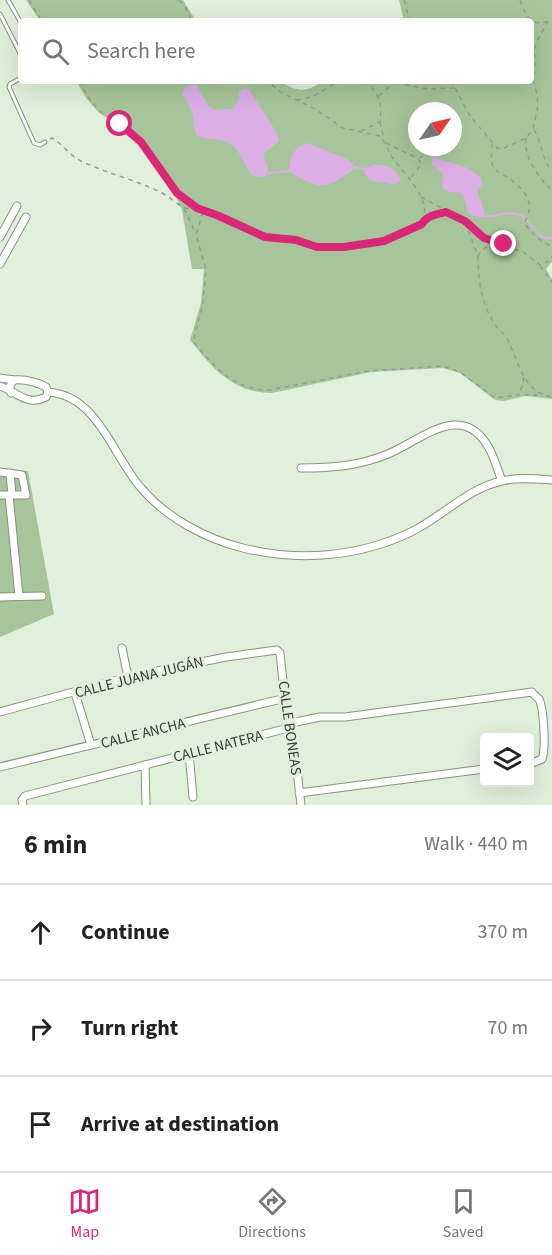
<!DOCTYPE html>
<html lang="en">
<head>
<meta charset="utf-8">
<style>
  body { margin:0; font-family:"Source Sans 3",sans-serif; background:#f6f6f6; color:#222 }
  .controls { position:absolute; right:18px; bottom:18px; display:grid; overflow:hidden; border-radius:6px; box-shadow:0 6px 24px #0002 }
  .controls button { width:54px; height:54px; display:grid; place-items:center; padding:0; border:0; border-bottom:2px solid #e0e0e0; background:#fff; color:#222; font:30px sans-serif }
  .compass { position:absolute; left:408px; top:102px; width:54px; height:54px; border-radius:50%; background:#fff; box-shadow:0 6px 24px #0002; rotate:56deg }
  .stop { position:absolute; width:18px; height:18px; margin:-14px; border:4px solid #db2777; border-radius:50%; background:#fff }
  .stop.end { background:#db2777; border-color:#fff; box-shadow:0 2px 6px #0008 }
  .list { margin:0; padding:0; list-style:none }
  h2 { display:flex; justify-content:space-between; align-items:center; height:78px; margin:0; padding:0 24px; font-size:26px }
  h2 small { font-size:20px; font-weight:400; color:#767676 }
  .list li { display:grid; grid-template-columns:39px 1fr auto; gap:18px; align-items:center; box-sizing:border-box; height:96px; padding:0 24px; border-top:2px solid #e0e0e0 }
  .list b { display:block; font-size:22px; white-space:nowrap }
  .list em { font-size:20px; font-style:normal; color:#767676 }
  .icon { flex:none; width:33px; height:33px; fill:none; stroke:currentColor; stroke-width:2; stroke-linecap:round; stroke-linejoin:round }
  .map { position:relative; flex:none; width:552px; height:805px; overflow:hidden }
  .search { position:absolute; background:#fff; box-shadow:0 6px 24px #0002; left:18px; right:18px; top:18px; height:66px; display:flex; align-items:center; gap:15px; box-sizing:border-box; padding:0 21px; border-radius:6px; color:#767676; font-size:22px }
  .sheet { height:366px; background:#fff }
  nav { display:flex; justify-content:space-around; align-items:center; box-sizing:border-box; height:84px; border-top:2px solid #e0e0e0; background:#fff; font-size:16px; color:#767676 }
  nav a { display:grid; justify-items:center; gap:3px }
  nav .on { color:#db2777 }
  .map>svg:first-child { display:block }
</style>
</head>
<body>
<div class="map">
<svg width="552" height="805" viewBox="0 0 552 805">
  <rect width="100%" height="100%" fill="#e0f0da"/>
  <g fill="#a7c59a" fill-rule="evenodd">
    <polygon points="26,0 183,0 196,21 40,21"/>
    <path d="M399 0H552V262L546 269 552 279V399L525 396 504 401 495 400 460 373 443 368 371 372 272 393C233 393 213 369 190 340L201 303 204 269H192L182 210 174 192 140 143 118 124 99 113 86 98 76 81H280C297 92 306 93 323 81H531V21H404ZM417 111H453V147H417Z"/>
    <polygon points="0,468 28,471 54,614 0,637"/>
  </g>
  <g fill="#dbaee6">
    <path d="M195 83 209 106 214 110 233 109 239 99V91L245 88 249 90C255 101 279 132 279 141L263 154 268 169 266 176C246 182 246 158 234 147 225 137 209 141 197 136 193 128 194 120 192 112 190 105 185 100 182 94L186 87Z"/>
    <path d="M307 143 347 159 353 164 352 171C332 183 326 192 302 179 297 176 293 175 289 171 289 157 294 147 307 143Z"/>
    <path d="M432 157 465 167 481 177 482 184 477 191 485 213 484 216 478 218 468 213C462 180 459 200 442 188L443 174 432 165Z"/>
    <path d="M372 165C384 164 398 168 401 181L393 185C380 179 374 188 364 173L365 169Z"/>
  </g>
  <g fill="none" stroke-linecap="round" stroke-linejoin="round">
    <g stroke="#dbaee6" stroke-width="2">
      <polyline points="354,167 365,169"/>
      <polyline points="268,173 289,171"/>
      <path d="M484 216C497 218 510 209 522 216 534 224 536 240 552 238"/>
    </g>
    <g stroke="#86947f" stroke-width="5">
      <g id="lane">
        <polyline points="8,0 21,23"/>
        <polyline points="0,14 21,55"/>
        <polyline points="21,78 10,84 9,87 34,143 40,145 45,142"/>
      </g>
    </g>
    <g stroke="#86947f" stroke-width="9">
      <g id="street">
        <polyline points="0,237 17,206"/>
        <polyline points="0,264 26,217"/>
        <polyline points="0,378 14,380"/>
        <path d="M0 386C16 391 27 407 46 397L48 392 46 387C36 382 25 379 14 380 10 384 9 387 11 393"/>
        <path d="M48 392C98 395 113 457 142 489 167 518 206 539 243 548 299 562 359 557 411 532 442 517 468 488 502 481 518 477 536 479 552 480"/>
        <path d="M301 468C332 468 359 466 388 454 423 439 464 399 490 450 495 460 498 471 502 481"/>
        <polyline points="0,472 22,475 26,495 0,495"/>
        <polyline points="10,473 12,495"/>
        <polyline points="9,495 19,596"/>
        <polyline points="0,597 42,596"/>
        <polyline points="122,648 128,677"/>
        <polyline points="75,693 91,745"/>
        <polyline points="0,712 128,677 226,657 277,650 280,653 283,682 292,727 301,805"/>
        <path d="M291 723 320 717H345L532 692C533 694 538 698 539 699 544 709 546 750 542 759L530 764"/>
        <polyline points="189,753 193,797"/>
        <polyline points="145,765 146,805"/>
        <polyline points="0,767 286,698"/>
        <polyline points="299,793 484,769"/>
        <polyline points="23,805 22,800 25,796 292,727"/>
      </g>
    </g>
    <g stroke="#929e8e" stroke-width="1.5" stroke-dasharray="4.5 4.5" stroke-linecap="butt">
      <polyline points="29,0 42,21"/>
      <polyline points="179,0 186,8 192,21"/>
      <polyline points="404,0 410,21"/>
      <path d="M520 0C527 18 531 28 552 20"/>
      <path d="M79 81 88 97 100 111 141 142 177 193 197 208 219 216 265 237 296 240 317 247H344L385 241 421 224C435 200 404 175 392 157 388 150 386 143 380 136L343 128 315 109 282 93 267 81"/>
      <polyline points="396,83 428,89 455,88 451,81"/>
      <polyline points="455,88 470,116 497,148 502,149 526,138 533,129 538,106 537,94 533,80 535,63 534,51 536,43 548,21"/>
      <polyline points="379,96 396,81"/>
      <polyline points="297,100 312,97 339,81"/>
      <polyline points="380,122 384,139"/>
      <path d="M534 130C543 143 541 159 552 171"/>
      <path d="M361 131 380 122C382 103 380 93 364 81"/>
      <path d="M526 138C523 157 539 178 552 191"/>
      <path d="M50 139 52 138C63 144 70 156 81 161 108 174 137 180 164 194 175 200 182 211 196 209"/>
      <polyline points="386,143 419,159 421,165 410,178"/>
      <path d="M492 144C492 152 490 162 494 168 498 173 505 176 510 179 526 191 536 204 524 223L536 237 552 247"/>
      <polyline points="420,158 427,152 435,154"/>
      <polyline points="421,197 465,221 484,238 523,252 540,265 551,260 552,256"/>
      <polyline points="184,209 196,234"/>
      <path d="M203 212 196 235 206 269 203 304 193 341C214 367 233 390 270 390L368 371 443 366 460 372 495 398 517 395"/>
      <polyline points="424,220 445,212"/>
      <polyline points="465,222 478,256 482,250 495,242"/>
      <path d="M478 256C478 279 481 303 494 323 497 328 502 332 506 337 519 359 521 392 552 397"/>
      <polyline points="540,266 552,282"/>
      <polyline points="524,377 522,387 517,395 543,395"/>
    </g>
    <use href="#lane" stroke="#fff" stroke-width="3"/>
    <use href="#street" stroke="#fff" stroke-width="7"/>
  </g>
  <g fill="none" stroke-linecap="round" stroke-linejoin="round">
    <path stroke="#db2777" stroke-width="8" d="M120 124 141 142 177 193 197 208 219 216 265 237 296 240 317 247H344L384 241 422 224C426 216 437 214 446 212L465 221 484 238 504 244"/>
  </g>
  <g text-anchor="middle" stroke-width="6" stroke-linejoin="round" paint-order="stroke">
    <g font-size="15" fill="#373d34" stroke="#e0f0da">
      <text transform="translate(139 677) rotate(-14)" y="5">CALLE JUANA JUGÁN</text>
      <text transform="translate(290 728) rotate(82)" y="5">CALLE BONEAS</text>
      <text transform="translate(143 733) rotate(-14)" y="5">CALLE ANCHA</text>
      <text transform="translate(218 746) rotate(-14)" y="5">CALLE NATERA</text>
    </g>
  </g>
</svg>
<div class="controls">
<button><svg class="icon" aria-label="layers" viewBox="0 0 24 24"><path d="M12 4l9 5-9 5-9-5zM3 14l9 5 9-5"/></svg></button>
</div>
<svg class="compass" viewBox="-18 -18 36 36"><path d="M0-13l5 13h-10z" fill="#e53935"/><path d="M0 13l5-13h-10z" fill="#767676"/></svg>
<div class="stop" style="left:120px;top:124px"></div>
<div class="stop end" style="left:504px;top:244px"></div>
<div class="search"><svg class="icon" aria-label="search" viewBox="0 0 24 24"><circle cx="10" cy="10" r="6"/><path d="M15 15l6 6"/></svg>Search here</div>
</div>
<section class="sheet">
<h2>6 min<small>Walk · 440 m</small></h2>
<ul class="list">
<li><svg class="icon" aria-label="ahead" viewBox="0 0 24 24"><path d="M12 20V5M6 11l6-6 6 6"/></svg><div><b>Continue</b></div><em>370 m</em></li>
<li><svg class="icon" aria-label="right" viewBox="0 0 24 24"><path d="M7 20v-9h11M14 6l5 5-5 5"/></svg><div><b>Turn right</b></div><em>70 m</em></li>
<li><svg class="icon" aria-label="arrive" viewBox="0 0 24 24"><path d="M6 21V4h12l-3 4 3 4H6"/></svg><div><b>Arrive at destination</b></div></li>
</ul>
</section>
<nav>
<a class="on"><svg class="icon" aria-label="map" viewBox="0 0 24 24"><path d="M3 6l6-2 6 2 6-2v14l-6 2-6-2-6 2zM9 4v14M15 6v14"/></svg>Map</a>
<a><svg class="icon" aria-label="directions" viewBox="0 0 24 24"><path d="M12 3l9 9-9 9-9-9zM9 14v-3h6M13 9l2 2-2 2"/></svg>Directions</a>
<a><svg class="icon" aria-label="saved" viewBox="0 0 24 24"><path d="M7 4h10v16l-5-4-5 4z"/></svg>Saved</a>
</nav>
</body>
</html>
